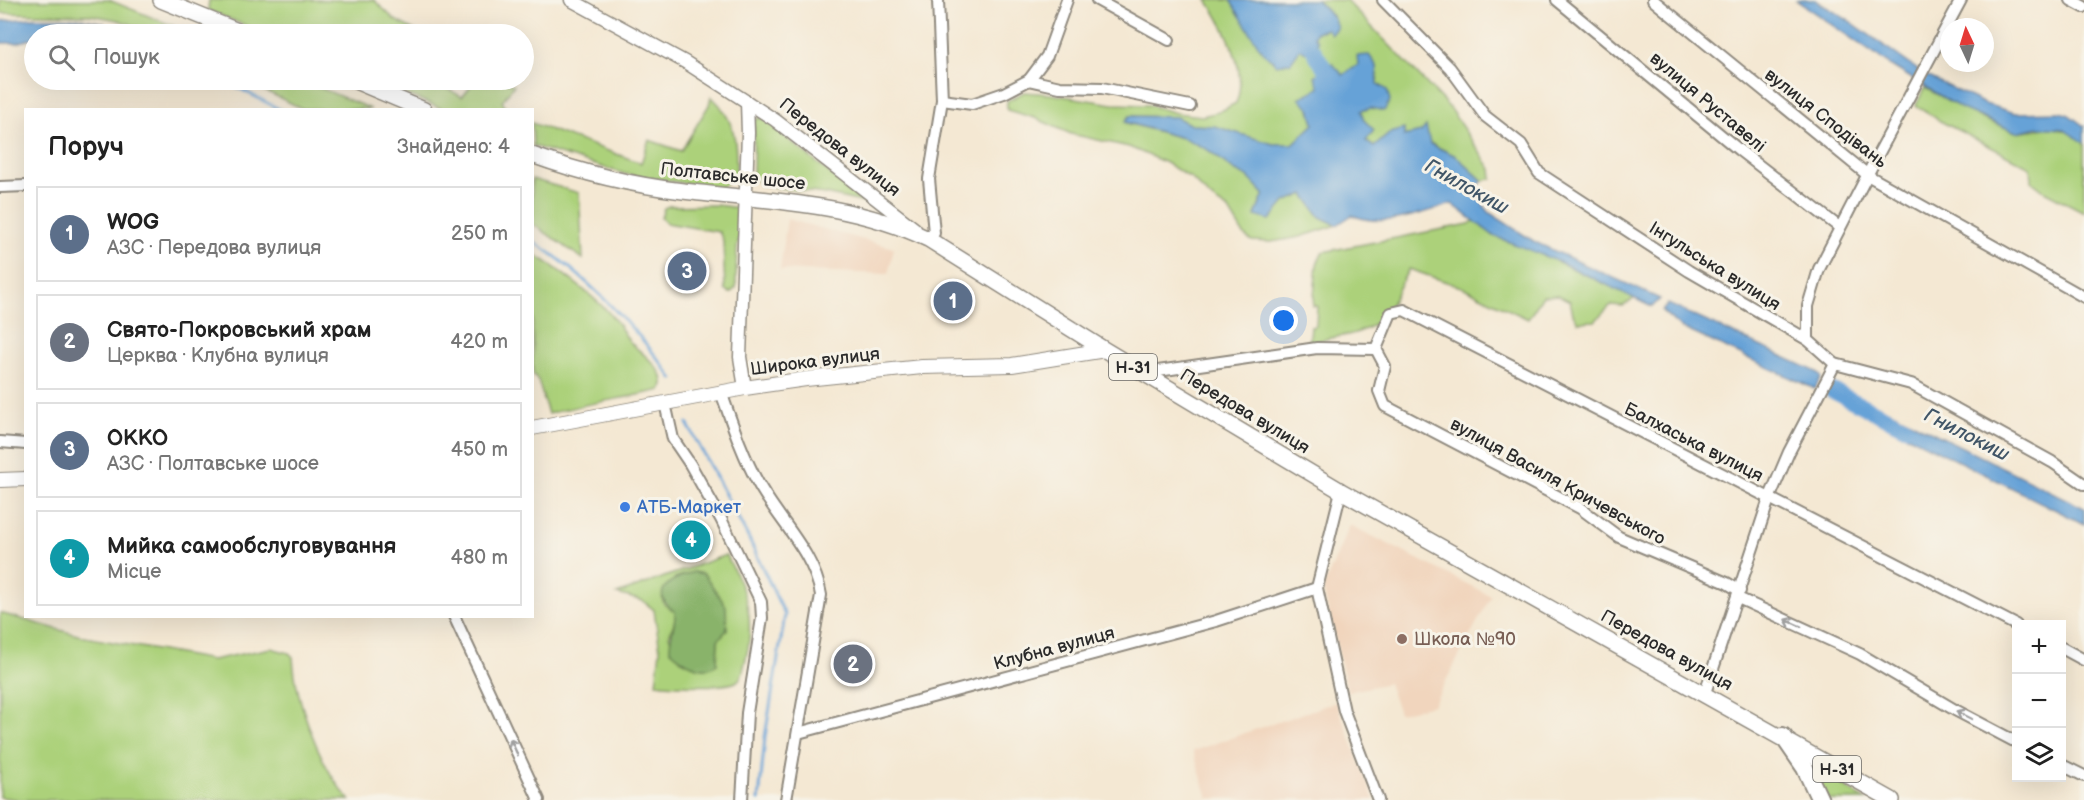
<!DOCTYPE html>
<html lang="uk">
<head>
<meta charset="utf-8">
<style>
  body { margin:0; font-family:"Balsamiq Sans",sans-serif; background:#f2f2f2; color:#222 }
  .controls { position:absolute; right:18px; bottom:18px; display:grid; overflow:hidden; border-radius:0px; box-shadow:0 6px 24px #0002 }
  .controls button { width:54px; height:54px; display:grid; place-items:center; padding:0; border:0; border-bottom:2px solid #e0e0e0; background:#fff; color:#222; font:30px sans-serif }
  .compass { position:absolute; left:1940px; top:18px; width:54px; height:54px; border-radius:50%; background:#fff; box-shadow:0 6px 24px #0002; rotate:356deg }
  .you { position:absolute; left:1284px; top:321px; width:21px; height:21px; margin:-15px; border:4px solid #fff; border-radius:50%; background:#1a73e8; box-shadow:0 0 0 9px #1a73e833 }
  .badge { display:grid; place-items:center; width:39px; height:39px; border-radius:50%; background:#db2777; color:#fff; font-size:20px; font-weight:700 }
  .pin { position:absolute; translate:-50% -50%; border:3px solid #fff; box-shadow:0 2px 6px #0006 }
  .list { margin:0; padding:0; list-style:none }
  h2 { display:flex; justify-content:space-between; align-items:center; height:78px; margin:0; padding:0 24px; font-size:26px }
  h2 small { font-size:20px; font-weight:400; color:#767676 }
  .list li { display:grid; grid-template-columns:39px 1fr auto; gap:18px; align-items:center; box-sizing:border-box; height:96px; margin:0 12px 12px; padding:0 12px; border:2px solid #e0e0e0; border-radius:0px }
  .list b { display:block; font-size:22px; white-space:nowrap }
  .list p { margin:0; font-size:20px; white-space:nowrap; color:#767676 }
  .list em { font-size:20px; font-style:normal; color:#767676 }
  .icon { flex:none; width:33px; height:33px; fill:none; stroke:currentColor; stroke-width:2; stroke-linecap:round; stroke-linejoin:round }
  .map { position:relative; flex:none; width:2084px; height:800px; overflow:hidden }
  .search { position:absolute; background:#fff; box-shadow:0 6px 24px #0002; left:24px; top:24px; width:510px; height:66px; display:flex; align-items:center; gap:15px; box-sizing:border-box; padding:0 21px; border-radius:33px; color:#767676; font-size:22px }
  .panel { position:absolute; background:#fff; box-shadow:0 6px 24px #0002; left:24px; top:108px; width:510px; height:510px; border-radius:0px }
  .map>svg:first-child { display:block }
</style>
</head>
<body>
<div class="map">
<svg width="2084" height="800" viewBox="0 0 2084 800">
  <rect width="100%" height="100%" fill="#f7f3e8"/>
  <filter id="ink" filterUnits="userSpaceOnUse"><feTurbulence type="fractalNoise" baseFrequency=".0167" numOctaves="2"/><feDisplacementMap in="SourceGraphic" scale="12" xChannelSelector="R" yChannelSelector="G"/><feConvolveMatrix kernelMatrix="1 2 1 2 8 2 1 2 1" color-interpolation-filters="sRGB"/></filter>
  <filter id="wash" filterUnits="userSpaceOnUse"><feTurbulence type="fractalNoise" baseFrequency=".008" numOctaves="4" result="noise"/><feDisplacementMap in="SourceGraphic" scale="24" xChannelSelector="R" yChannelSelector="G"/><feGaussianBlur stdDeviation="1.35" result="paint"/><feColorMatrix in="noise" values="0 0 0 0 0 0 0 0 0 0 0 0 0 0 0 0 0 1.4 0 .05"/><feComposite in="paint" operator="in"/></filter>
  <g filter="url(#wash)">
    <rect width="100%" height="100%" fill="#f4e8d3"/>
    <g fill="#f1d5bd">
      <polygon points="787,219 894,248 888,274 780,270"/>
      <polygon points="1350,525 1491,596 1433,705 1399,713 1388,683 1348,692 1323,588"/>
      <polygon points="1336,702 1374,800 1208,798 1193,751"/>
    </g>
    <g fill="#acd17a" stroke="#6c7e52" stroke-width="1.5" fill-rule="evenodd">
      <polygon points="0,0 109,0 193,34 158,34 118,20 91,15 0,13"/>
      <polygon points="209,0 374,0 395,20 421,34 266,34 208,10"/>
      <path d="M1207 0H1230L1245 21 1300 49 1316 32 1328 29 1333 17 1317 0H1346L1448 106 1491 169 1492 178 1483 181 1456 156 1430 143 1422 132 1403 136 1404 130 1390 133 1374 147 1366 140 1361 111 1371 108 1384 110 1387 90 1378 84 1377 66 1358 65 1343 75 1332 64 1315 76 1320 88 1310 108 1314 124 1293 144H1273L1214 126 1191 125 1176 117 1129 116 1126 123 1186 139 1208 150 1234 170 1248 177 1264 194 1255 215 1270 220 1285 202 1304 194 1320 217 1337 225 1300 237 1271 242 1252 241 1244 235 1229 210 1212 199 1191 178 1164 162 1129 147 1071 134 1035 118 1007 110V101L1024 92 1050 94 1113 104 1149 105 1176 113 1202 116 1219 112 1236 103C1249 72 1225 26 1207 0Z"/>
      <polygon points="242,80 301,80 371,109 303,109"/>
      <polygon points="371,80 433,80 462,97 476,80 503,80 514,85 502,101 506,109 443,109"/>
      <polygon points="1925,88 1983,119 2016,132 2053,127 2071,133 2084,143 2084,212 2044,191 2031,181 2030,167 1940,121 1916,105"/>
      <path d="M711 96C736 119 737 143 736 175L720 189 625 174 533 146 532 123 641 163 649 140 681 151 709 105Z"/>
      <polygon points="761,117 866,203 825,194 760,185 753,175 754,121"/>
      <polygon points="532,179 579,193 583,259 533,224"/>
      <path d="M717 205 739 208C746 224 738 234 737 250 736 263 736 276 736 288L730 293 725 290 723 240 719 232 666 223 661 218 664 208 669 206Z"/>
      <path d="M1475 220 1494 236 1543 255 1635 298 1623 306 1611 305 1595 321 1578 322 1573 314 1570 301 1558 295 1543 296 1528 319 1464 288 1409 269C1393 294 1392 321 1358 332 1342 338 1325 336 1309 345L1311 327 1316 326 1317 306H1313L1317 264 1323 252 1469 224Z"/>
      <path d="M532 253C553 265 601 301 615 320 621 327 625 336 631 343 642 354 671 373 661 390 623 399 585 403 548 414L538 380 533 374Z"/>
      <path d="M726 555C747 592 756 621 745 662 743 669 743 678 736 682 725 688 670 685 656 683L660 650 654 610 643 601 617 594ZM693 572 704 574 718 640 717 664C705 673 692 665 680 659L669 636 676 618 675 612 664 604 662 598 675 578Z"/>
      <path d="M0 613 85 637 212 660 271 648 289 653 293 657C295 699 321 770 350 800H22L0 797Z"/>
      <polygon points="1811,765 1866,800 1827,800"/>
    </g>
    <path fill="#89b36a" stroke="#5a6f4a" stroke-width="1.5" d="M693 572 704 574 726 606 727 630 718 640 717 664C702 675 682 661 670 650 669 636 676 624 675 612 647 591 671 579 693 572Z"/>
    <g fill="#66a2d7" stroke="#486681" stroke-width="1.5">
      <polygon points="1230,0 1317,0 1333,17 1337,27 1331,34 1327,29 1316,32 1314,36 1318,41 1314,51 1308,53 1300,49 1291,62 1277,65 1261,50"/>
      <polygon points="1796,0 1815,0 1851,22 1925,75 1985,104 2015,113 2060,112 2069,115 2084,126 2084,143 2063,129 2039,127 2016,132 1962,109 1893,67"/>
      <polygon points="32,18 77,18 104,23 106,29 97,27 78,34 34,34 34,38 17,43 0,43 0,21"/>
      <path d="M1369 55 1377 66 1378 84 1387 90 1390 101 1384 111 1371 108 1361 111 1364 120 1374 130 1366 141 1374 147 1390 133 1404 129V136L1421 132 1426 126 1430 144 1456 156 1483 181 1472 191 1490 213 1535 242 1660 299 1652 307 1562 263 1494 236 1452 204C1420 213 1384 229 1352 215L1337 225 1320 217 1304 194 1285 202 1270 220 1255 216 1264 194 1248 177 1234 170 1208 150 1186 139 1125 122 1129 116 1176 117 1191 125 1214 126 1273 144H1293L1314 124 1310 108 1299 98 1319 88 1315 76 1332 63 1343 75 1358 65 1357 56Z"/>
      <polygon points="1668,304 1817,372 1821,377 1815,389 1680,327 1662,311"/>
      <polygon points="1890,411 2084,508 2084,524 1884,424"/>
    </g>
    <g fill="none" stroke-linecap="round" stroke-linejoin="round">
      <g stroke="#66a2d7" stroke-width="3">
        <polyline points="103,25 131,34"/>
        <polyline points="223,80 281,110"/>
        <path d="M532 241C581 270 640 332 673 379"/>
        <polyline points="687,423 748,537 785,615 765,737 759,800"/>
      </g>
      <g stroke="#66a2d7" stroke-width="16">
        <polyline points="1314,51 1325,69 1332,91"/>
        <polyline points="1831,390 1905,427"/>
      </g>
    </g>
  </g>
  <g filter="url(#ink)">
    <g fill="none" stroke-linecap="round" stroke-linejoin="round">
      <g stroke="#908a7f" stroke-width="14">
        <g id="minor">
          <polyline points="1097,0 1169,40"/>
          <polyline points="1383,0 1450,68 1485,116 1521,144 1539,173 1689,271 1808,340 1835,364 1911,384 2052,462 2084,484"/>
          <polyline points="1557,0 1739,150 1839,227"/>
          <polyline points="1653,0 1869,176 2084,297"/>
          <polyline points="2071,0 2084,7"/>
          <polyline points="1029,80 1060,87 1102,88 1190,106"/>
          <polyline points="942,100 972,104 1004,93 1029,80 1047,56 1067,0"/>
          <polyline points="0,187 26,186"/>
          <polyline points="928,239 934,233 929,179 942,100 938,0"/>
          <polyline points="1808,340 1808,306 1819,269 1873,164 1961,0"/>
          <polyline points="1376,349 1391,313 1404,310 2016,625"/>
          <polyline points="1376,349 1385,366 1379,391 1385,406 1580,508 1619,537 1727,583 1740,591"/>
          <polyline points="1144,373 1317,348 1376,349"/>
          <path d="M721 392C732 423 742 454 758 483 778 520 814 552 821 595L786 800"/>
          <polyline points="665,403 673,439 690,464 721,519 761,602 762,618 747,713 742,800"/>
          <polyline points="0,442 26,444"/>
          <polyline points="1341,491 1317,588 1344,711 1378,800"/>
          <polyline points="1738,598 1860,654 1955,710 2016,742"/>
          <polyline points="454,616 539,800"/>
          <polyline points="2062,648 2084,660"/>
          <polyline points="1705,693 1769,499 1789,452 1835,364"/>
          <polyline points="798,733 1216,621 1317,588"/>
          <polyline points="2062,765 2084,776"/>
        </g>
      </g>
      <g stroke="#908a7f" stroke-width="15">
        <g id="tertiary">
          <polyline points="571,0 685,62 775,120 915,229"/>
          <polyline points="745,388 740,357 748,133 747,102"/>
        </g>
      </g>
      <g stroke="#908a7f" stroke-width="16">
        <g id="secondary">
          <polyline points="532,428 745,388 806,379 922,367 1012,365 1105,350"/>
          <polyline points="0,480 26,479"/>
        </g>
      </g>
      <g stroke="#908a7f" stroke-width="18">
        <g id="primary">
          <polyline points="161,0 245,34"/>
          <polyline points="353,80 424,110"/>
          <path d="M532 155C582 173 631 185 683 191 767 201 850 202 928 239L1105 350 1341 491 1892 800"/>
        </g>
      </g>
      <g stroke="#908a7f" stroke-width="20">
        <polyline id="trunk" points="1783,736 1805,768 1820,800"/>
      </g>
      <use href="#minor" stroke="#fff" stroke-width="10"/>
      <use href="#tertiary" stroke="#fff" stroke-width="12"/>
      <use href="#secondary" stroke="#fff" stroke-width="14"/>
      <use href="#primary" stroke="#fff" stroke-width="15"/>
      <use href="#trunk" stroke="#fff" stroke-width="16"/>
    </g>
    <defs><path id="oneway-shaft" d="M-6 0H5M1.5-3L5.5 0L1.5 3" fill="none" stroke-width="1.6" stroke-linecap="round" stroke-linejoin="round" transform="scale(1.5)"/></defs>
    <g stroke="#a0a0a0">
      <use href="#oneway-shaft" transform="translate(1793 623) rotate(-156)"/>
      <use href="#oneway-shaft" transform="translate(1964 715) rotate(-153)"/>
      <use href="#oneway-shaft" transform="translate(514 747) rotate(-115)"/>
    </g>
  </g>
  <circle fill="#3f7fe0" stroke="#f7f3e8" stroke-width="2" cx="625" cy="507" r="6"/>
  <circle fill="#8d6e63" stroke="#f7f3e8" stroke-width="2" cx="1402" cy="639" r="6"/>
  <g text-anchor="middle" stroke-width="6" stroke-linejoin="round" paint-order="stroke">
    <g fill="#f7f3e8" stroke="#686764" stroke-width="1.5">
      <rect x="1109" y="354" width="48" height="26" rx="4.5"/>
      <rect x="1813" y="756" width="48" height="26" rx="4.5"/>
    </g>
    <g font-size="16" font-weight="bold" fill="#2b2b2b">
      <text x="1133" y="373">Н-31</text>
      <text x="1837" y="775">Н-31</text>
    </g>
    <g font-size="18" fill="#2b2b2b" stroke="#f7f3e8">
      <text transform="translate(1708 102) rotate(40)" y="6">вулиця Руставелі</text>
      <text transform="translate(1826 118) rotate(38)" y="6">вулиця Сподівань</text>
      <text transform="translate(840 147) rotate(38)" y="6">Передова вулиця</text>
      <text transform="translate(733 176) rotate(6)" y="6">Полтавське шосе</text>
      <text transform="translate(1715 266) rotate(32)" y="6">Інгульська вулиця</text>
      <text transform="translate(815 361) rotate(-7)" y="6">Широка вулиця</text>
      <text transform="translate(1245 411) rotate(31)" y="6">Передова вулиця</text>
      <text transform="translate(1694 442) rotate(27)" y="6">Балхаська вулиця</text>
      <text transform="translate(1558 481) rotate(29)" y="6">вулиця Василя Кричевського</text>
      <text transform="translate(1054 648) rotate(-15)" y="6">Клубна вулиця</text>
      <text transform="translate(1667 650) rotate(29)" y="6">Передова вулиця</text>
    </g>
    <g font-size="18" fill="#366cbe" stroke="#f7f3e8" text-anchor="start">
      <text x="637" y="513">АТБ-Маркет</text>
    </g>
    <g font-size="18" fill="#785e54" stroke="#f7f3e8" text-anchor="start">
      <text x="1414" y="645">Школа №90</text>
    </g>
    <g font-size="20" font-style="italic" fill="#405567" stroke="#f7f3e8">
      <text transform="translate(1467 186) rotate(29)" y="7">Гнилокиш</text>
      <text transform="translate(1967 434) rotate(27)" y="7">Гнилокиш</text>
    </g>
  </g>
</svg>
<div class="controls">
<button>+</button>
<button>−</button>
<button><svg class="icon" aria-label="layers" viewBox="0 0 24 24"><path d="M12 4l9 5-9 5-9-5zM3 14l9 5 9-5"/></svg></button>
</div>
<svg class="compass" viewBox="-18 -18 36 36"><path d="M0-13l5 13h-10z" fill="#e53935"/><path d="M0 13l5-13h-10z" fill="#767676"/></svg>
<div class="you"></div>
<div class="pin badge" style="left:953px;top:301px;background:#5c6f8a">1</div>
<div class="pin badge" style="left:853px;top:664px;background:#6b7280">2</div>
<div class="pin badge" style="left:687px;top:271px;background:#5c6f8a">3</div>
<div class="pin badge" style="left:691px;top:540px;background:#0f9aa8">4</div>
<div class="search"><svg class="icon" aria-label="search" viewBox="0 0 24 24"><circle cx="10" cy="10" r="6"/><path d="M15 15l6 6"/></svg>Пошук</div>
<section class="panel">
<h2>Поруч<small>Знайдено: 4</small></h2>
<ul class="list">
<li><span class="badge" style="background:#5c6f8a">1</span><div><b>WOG</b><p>АЗС · Передова вулиця</p></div><em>250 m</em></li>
<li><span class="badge" style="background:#6b7280">2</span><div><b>Свято-Покровський храм</b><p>Церква · Клубна вулиця</p></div><em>420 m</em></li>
<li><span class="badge" style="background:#5c6f8a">3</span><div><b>ОККО</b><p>АЗС · Полтавське шосе</p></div><em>450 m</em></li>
<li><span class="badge" style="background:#0f9aa8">4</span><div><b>Мийка самообслуговування</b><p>Місце</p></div><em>480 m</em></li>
</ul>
</section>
</div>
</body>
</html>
